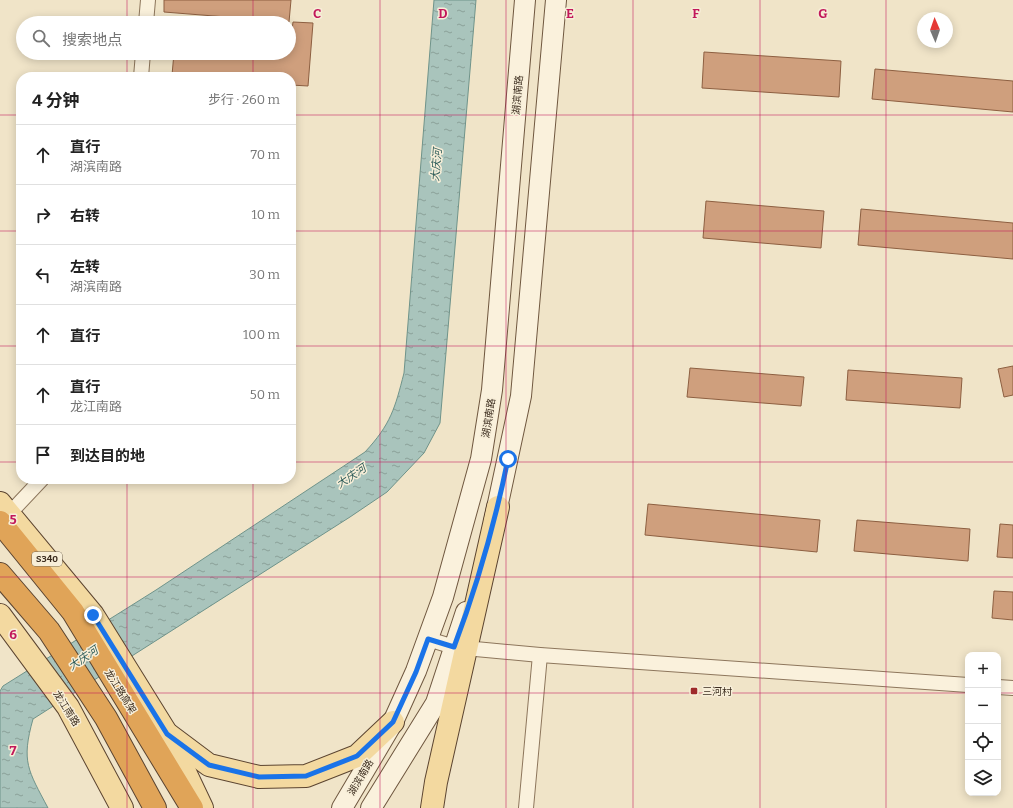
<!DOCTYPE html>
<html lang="zh">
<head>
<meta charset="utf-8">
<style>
  body { margin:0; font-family:Bitter,"Noto Sans SC",serif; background:#f6f6f6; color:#222 }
  .controls { position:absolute; right:12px; bottom:12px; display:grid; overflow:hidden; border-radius:8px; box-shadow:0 2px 10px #0003 }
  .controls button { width:36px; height:36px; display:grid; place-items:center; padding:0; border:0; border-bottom:1px solid #e0e0e0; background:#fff; color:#222; font:20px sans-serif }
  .compass { position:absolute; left:917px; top:12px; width:36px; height:36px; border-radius:50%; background:#fff; box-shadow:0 2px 10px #0003; rotate:358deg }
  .stop { position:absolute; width:12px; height:12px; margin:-9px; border:3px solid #1a73e8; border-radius:50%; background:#fff }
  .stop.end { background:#1a73e8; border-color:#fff; box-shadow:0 1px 4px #0008 }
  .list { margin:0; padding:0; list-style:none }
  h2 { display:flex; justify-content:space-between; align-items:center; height:52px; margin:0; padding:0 16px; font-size:17px }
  h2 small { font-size:13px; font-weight:400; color:#767676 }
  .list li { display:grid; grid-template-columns:26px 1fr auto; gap:12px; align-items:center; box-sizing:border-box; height:60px; padding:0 16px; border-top:1px solid #e0e0e0 }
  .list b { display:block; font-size:15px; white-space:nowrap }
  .list p { margin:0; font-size:13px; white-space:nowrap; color:#767676 }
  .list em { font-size:13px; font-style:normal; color:#767676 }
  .icon { flex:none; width:22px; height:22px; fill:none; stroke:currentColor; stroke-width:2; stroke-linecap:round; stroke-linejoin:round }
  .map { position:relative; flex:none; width:1013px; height:808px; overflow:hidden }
  .search { position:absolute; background:#fff; box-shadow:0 2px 10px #0003; left:16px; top:16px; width:280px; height:44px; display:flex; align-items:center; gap:10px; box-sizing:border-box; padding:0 14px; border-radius:22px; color:#767676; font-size:15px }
  .panel { position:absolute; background:#fff; box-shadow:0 2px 10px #0003; left:16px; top:72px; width:280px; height:412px; border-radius:16px }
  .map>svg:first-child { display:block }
</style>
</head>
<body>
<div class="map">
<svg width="1013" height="808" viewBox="0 0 1013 808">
  <defs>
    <pattern id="water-ripples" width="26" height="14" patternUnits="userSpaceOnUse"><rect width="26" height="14" fill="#a9c4bc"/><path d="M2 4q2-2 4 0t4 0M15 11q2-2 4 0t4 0" fill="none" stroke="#8ba098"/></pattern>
  </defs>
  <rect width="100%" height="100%" fill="#f0e4c8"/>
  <path fill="url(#water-ripples)" stroke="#6f938a" d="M434 0H476L440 423 424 453 387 492 350 517 33 719C21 762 28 770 48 808H0V691L3 686 156 590 365 452C391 424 395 408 404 373Z"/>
  <g fill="#cf9f7d" stroke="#8d5f41">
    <polygon points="164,0 291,0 289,22 164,12"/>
    <polygon points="293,22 313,23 308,86 291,85 291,77 172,75 174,53 289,53"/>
    <polygon points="704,52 841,61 839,97 702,88"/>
    <polygon points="875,69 1013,81 1013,112 872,99"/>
    <polygon points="706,201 824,211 821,248 703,238"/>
    <polygon points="861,209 1013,223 1013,259 858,245"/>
    <polygon points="1013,366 1013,395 1004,397 998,369"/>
    <polygon points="690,368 804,377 801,406 687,397"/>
    <polygon points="848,370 962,378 960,408 846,400"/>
    <polygon points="648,504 820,520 817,552 645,535"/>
    <polygon points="857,520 970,529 968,561 854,551"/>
    <polygon points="1000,524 1013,525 1013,558 997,557"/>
    <polygon points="994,591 1013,592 1013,620 992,618"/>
  </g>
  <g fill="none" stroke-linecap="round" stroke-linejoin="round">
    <g stroke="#8d765c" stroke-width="16">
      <g id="street">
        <polyline points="146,23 148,0"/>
        <polyline points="141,77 143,53"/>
        <polyline points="9,514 42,479"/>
        <polyline points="428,639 454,647 540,655 968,685"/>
        <polyline points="998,687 1013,688"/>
        <polyline points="526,808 540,655"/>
      </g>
    </g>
    <g stroke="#6f573f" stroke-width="22">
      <g id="secondary">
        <polyline points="494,522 521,396 556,0"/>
        <polyline points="342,808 393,722 416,671 443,597 481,459 492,390 525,0"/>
        <polyline points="371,808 436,703 466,612"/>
      </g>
    </g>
    <g stroke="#5b4430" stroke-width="24">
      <g id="primary">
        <polyline points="0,503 93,615 167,734 202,808"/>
        <polyline points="0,615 68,707 122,808"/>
        <polyline points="169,735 209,765 259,777 306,776 357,756 393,722"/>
        <polyline points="432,808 436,782 498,507"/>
      </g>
    </g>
    <g stroke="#5b4430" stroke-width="24">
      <g id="highway">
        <polyline points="0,522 73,612 192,808"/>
        <polyline points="0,574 49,631 106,718 155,808"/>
      </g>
    </g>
    <use href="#street" stroke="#faf1dc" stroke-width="14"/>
    <use href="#secondary" stroke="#faf1dc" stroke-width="20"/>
    <use href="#primary" stroke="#f3d9a0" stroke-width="22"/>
    <use href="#highway" stroke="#e0a458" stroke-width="22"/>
  </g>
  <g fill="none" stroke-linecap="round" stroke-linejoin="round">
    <path stroke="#1a73e8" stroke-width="5" d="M93 615 167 734 209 765 259 777 306 776 357 756 393 722 416 672 428 639 454 647C477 586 495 523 508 459"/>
  </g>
  <path fill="none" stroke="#c2185b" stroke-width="1" stroke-opacity="0.55" d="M127 0V23M253 0V23M380 0V808M506 0V808M633 0V808M760 0V808M886 0V808M127 53V77M253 53V77M0 115H21M291 115H1013M0 231H21M291 231H1013M0 346H21M291 346H1013M0 462H21M291 462H1013M127 479V808M253 479V808M0 577H1013M0 693H968M998 693H1013"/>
  <rect fill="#9e2a2b" stroke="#f7eed8" stroke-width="1.5" x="690" y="687" width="8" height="8" rx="2"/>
  <g text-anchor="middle" stroke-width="3" stroke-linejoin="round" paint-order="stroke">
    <rect fill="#f7eed8" stroke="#756857" stroke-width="1" x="32" y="552" width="30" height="14" rx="3"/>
    <g font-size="9" font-weight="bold" fill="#3d2e20">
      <text x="47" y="562">S340</text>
    </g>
    <g font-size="10" fill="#3d2e20" stroke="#f7eed8">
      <text transform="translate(517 95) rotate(-85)" y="4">湖滨南路</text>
      <text transform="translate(488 418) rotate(-81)" y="4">湖滨南路</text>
      <text transform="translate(121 691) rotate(58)" y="4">龙江路高架</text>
      <text transform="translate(67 708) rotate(58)" y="4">龙江南路</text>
      <text transform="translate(360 777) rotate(-59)" y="4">湖滨南路</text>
    </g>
    <g font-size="10" fill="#3d2e20" stroke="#f7eed8" text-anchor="start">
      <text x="702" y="695">三河村</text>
    </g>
    <g font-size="11" font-style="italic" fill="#2f5d5a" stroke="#f7eed8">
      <text transform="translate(436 165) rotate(-85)" y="4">大庆河</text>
      <text transform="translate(351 476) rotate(-34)" y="4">大庆河</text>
      <text transform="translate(83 658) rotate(-34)" y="4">大庆河</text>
    </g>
  </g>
  <g font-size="13" text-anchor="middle" font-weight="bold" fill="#c2185b" stroke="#f7eed8" stroke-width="3" stroke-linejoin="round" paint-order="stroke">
    <text x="317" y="18">C</text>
    <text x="443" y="18">D</text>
    <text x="570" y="18">E</text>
    <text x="696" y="18">F</text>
    <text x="823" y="18">G</text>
    <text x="13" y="524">5</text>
    <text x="13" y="639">6</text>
    <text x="13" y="755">7</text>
  </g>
</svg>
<div class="controls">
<button>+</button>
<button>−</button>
<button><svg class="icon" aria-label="locate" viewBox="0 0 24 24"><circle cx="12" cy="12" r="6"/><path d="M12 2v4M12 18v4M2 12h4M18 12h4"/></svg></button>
<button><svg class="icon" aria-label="layers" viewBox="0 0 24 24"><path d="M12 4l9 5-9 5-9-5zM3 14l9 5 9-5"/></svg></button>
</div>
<svg class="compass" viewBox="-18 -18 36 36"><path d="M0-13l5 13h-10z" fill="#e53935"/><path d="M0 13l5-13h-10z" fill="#767676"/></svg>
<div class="stop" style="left:508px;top:459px"></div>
<div class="stop end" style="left:93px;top:615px"></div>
<div class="search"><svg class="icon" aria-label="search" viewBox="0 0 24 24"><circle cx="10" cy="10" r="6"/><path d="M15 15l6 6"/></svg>搜索地点</div>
<section class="panel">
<h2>4 分钟<small>步行 · 260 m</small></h2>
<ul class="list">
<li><svg class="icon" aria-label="ahead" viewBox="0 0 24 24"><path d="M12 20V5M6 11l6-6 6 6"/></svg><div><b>直行</b><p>湖滨南路</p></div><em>70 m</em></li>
<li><svg class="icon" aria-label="right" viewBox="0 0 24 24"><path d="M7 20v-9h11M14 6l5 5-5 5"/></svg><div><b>右转</b></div><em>10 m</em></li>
<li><svg class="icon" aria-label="left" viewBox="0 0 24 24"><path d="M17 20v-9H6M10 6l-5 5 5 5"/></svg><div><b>左转</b><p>湖滨南路</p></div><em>30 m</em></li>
<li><svg class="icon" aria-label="ahead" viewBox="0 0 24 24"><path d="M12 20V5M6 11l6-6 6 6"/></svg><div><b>直行</b></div><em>100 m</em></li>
<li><svg class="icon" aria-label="ahead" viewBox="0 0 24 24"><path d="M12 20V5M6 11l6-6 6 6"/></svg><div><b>直行</b><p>龙江南路</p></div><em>50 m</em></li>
<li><svg class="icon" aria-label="arrive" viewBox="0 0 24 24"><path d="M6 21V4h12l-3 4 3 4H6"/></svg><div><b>到达目的地</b></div></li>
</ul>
</section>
</div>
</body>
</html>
